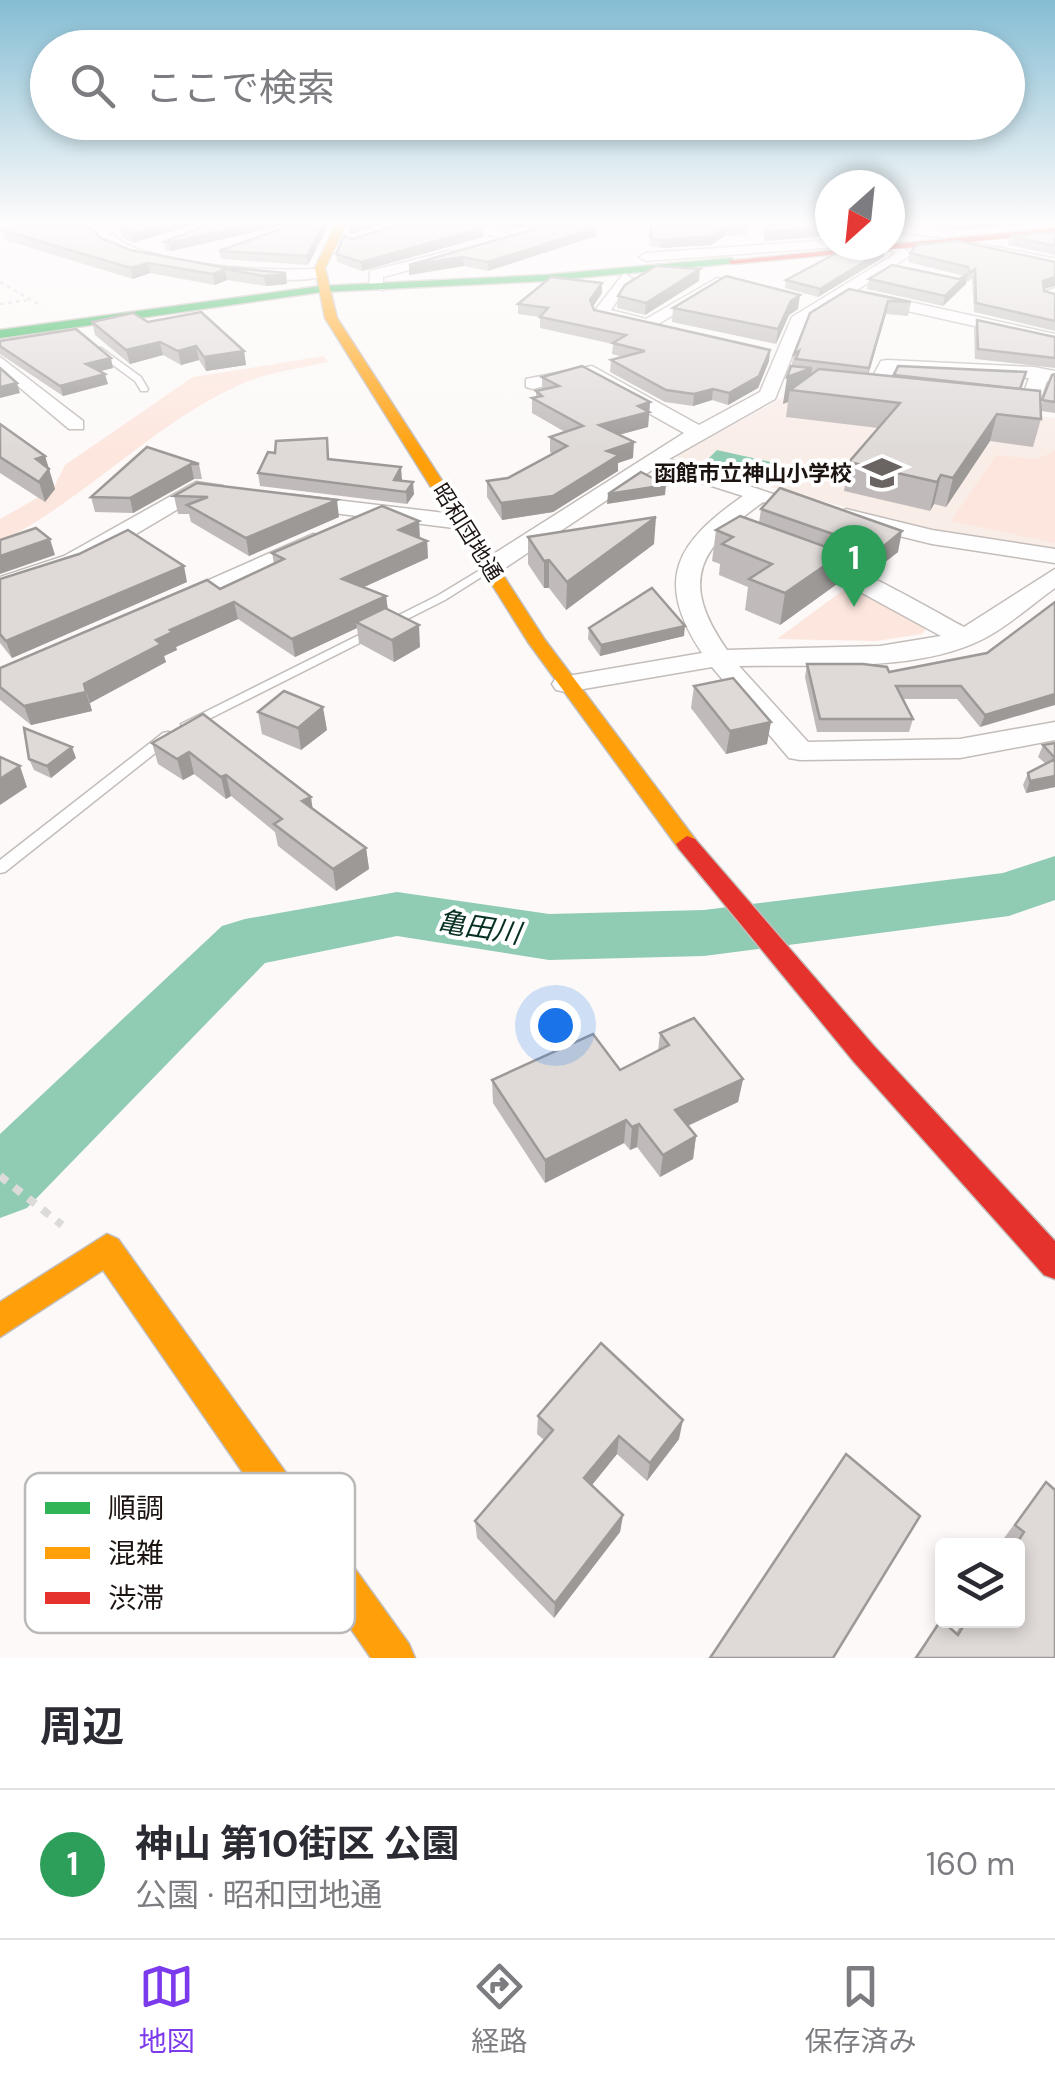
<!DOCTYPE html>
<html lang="ja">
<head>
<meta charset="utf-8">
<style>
  body { margin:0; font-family:"DM Sans","Noto Sans JP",sans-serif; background:#f7f7f7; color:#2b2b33 }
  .controls { position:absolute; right:30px; bottom:30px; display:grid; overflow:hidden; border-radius:10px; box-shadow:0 5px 15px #0003 }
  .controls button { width:90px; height:90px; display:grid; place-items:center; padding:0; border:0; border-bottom:2px solid #e1e1e2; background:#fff; color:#2b2b33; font:50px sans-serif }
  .compass { position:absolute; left:815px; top:170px; width:90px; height:90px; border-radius:50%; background:#fff; box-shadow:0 5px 15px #0003; rotate:207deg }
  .you { position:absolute; left:555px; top:1025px; width:35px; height:35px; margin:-25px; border:8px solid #fff; border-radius:50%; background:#1a73e8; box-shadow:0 0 0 15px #1a73e833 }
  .badge { display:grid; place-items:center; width:65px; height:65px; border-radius:50%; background:#7c3aed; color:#fff; font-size:32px; font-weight:700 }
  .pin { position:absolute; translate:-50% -82px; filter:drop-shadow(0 2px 5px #0008) }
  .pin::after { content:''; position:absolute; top:52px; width:35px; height:30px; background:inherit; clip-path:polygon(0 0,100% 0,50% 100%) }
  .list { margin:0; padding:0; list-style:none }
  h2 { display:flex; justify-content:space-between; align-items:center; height:130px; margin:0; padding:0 40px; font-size:42px }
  h2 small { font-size:32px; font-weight:400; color:#7c7c81 }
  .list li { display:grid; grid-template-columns:65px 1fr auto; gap:30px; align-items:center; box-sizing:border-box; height:150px; padding:0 40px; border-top:2px solid #e1e1e2 }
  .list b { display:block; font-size:38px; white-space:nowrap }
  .list p { margin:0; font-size:32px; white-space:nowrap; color:#7c7c81 }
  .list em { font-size:32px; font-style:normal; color:#7c7c81 }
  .icon { flex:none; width:55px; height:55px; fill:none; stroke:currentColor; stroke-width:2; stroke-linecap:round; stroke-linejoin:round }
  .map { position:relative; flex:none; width:1055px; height:1658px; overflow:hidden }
  .search { position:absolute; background:#fff; box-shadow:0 5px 15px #0003; left:30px; right:30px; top:30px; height:110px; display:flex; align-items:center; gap:25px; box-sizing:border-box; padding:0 35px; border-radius:55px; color:#7c7c81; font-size:38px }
  .sheet { height:280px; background:#fff }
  nav { display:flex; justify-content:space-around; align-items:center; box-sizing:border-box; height:140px; border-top:2px solid #e1e1e2; background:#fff; font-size:28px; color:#7c7c81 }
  nav a { display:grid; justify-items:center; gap:5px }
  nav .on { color:#7c3aed }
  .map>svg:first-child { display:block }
</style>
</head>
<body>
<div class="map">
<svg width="1055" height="1658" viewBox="0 0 1055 1658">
  <rect width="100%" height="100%" fill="#fcf9f8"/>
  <polygon fill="#f9ede8" points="787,389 1055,418 1055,550 934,531 680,463 677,456 782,398"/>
  <g fill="#fde6de">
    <path d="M324 356 328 362C302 368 271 372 246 382 156 420 87 499 0 542V519L53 489 65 465 193 377Z"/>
    <polygon points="1055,451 1055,543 951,521 996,455 1037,459"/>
    <polygon points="849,586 926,629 922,634 876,641 777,639"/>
  </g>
  <polygon fill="#90cbb3" points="717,450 789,466 780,478 706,461"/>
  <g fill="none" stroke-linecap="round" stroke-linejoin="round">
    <polygon fill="#90cbb3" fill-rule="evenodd" points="1055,856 1055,900 1009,916 704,956 549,960 397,936 265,963 27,1208 0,1218 0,1134 222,926 245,919 397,892 549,914 704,910 1003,873"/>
    <g stroke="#c3bdba" stroke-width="3">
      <g id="lane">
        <polygon points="95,348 101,348 141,377 148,389 147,391 141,391 135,381 95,352"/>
        <polygon points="490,564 494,565 494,569 445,600 193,727 183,727 181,724 437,596"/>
        <polygon points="168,732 173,733 175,736 173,739 5,872 0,873 0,860 163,733"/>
      </g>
    </g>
    <g stroke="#c3bdba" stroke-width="3">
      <g id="street">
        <path d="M78 222C102 222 116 242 140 250 196 267 259 271 317 269L325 274C299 292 148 264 116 251 101 245 89 233 78 222Z"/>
        <polygon points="352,222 375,222 395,230 388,234"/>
        <polygon points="450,222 473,222 523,239 516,243"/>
        <polygon points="890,223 948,230 955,234 948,238 890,231"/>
        <polygon points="979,234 1055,249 1055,257 974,241"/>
        <polygon points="830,240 835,247 646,261 639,257 646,253"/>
        <path d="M890 242 912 254 805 324 775 399 669 459 785 498 774 505 763 502C701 547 677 579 727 650L880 646 941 636 842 582 792 563 789 558 792 553C825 545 931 610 964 627L1055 569V588C1034 603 1014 621 992 634 927 674 814 664 739 666L808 742 960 739 1055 722V740L960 758 800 760 789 758 712 667 566 692 556 690 552 684 556 678 702 653C653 579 677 542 743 496L655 468 499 572H481L478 567 481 562 684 433 582 376 533 389 526 387V379L592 366 699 425 760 392 792 317 895 254 885 246Z"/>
        <polygon points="449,251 454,252 454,258 383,277 383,290 369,287 370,271"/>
        <polygon points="624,273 632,278 611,310 646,319 717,278 763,290 755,295 723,286 653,327 641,328 593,313"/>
        <polygon points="1055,288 1055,302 1044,298 1044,292"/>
        <polygon points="869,293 1055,334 1055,344 863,301 863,295"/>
        <polygon points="0,357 83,421 83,429 69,429 0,371"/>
        <polygon points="887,360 1034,367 1055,371 1055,383 1047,381 1037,410 1027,416 996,408 1006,402 1020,403 1029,378 894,371 887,386 912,397 902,403 866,389 881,361"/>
        <polygon points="196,482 223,486 226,491 215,498 200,496 82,566 0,593 0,577 64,556"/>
        <polygon points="293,495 462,515 474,522 462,529 285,507 282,502"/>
        <polygon points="846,509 932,530 1055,549 1055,563 932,544 838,521 835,516"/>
        <polygon points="313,534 321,536 321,546 183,606 165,606 161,601"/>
      </g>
    </g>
    <g stroke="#c3bdba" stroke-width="3">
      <polygon id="fast" points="732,258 736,263 545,281 321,292 0,338 0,330 321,286 545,275"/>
    </g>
    <g stroke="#c3bdba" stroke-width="3">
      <g id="slow">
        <polygon points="337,222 347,222 325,268 337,318 545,640 695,839 698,844 695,849 679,849 528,642 325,318 315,268"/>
        <polygon points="107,1234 118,1239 409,1644 415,1658 371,1658 103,1270 0,1337 0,1302"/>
      </g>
    </g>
    <g stroke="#c3bdba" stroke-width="3">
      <g id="jam">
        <polygon points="1055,228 1055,234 732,264 727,261"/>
        <polygon points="687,836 695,839 874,1046 1055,1241 1055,1279 1044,1275 854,1062 679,849 676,844"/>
      </g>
    </g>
    <g stroke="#dddbda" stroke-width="2.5" stroke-dasharray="4 4" stroke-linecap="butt">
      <polyline points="0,282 42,306"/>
      <polyline points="0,304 29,300"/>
    </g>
    <polyline stroke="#dddbda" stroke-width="8" stroke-dasharray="9 9" stroke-linecap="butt" points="0,1176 62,1225"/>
    <use href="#lane" fill="#fffefe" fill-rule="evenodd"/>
    <use href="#street" fill="#fffefe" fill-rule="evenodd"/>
    <use href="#fast" fill="#30b455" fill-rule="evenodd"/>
    <use href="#slow" fill="#ff9f0a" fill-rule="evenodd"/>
    <use href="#jam" fill="#e5322d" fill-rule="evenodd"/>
  </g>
  <g fill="#c0bbba">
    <polygon points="139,222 133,243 122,237 120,229"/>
    <polygon points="215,222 297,222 171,251 165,250 164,242"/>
    <polygon points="300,222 330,222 308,265 221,259 219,251"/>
    <polygon points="466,222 542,222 542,224 528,227 506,229"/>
    <polygon points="649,222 724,222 747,227 746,235 725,236 711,245 661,248 650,246"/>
    <polygon points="754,222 830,222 830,236 764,241 770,227"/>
    <polygon points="908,222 1055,222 956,230"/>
    <polygon points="596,228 596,236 488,271 464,266 409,275 409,265"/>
    <polygon points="2,230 101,238 130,250 221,267 286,273 287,284 266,286 227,280 215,285 150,273 133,279 5,240"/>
    <polygon points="1055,232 1055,255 1008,245 1010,236"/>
    <polygon points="483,237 362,271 337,262 336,254 352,239"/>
    <polygon points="910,253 1055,262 1044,289 1044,291 1055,294 1055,331 974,312 972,278 968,282 967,280 966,284 943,306 867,289 869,279 959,279 964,276 908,262"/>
    <polygon points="884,257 818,297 785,288 786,280"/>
    <polygon points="699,281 645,315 617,308 618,296"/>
    <polygon points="602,283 602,293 593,306 594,310 770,350 769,361 758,388 728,405 712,400 693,406 665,402 610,372 611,360 623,357 612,354 613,344 540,328 540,317 518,314 518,304"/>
    <polygon points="849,289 911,302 908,316 886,314 868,374 894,376 898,366 1021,389 1041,406 1052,375 1055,374 1055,413 1041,411 1041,419 1033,447 990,441 946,507 934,504 930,511 844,491 849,462 878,428 786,417 788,402 783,404 794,354"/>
    <polygon points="673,308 798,309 789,315 776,344 672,322"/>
    <polygon points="977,320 1055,337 1055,368 975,359 974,330"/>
    <polygon points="92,322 148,322 244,351 246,365 206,371 199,360 181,365 163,355 130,364 95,335"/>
    <polygon points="0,341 113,368 100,371 108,384 63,396 0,354"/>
    <polygon points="542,377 650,402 648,427 619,435 633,458 618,463 618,471 553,512 502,520 487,497 487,481 508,478 553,454 550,452 550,437 565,432 532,413 532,398 536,397 536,391 542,390"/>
    <polygon points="0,424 45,456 55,489 45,502 0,473"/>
    <polygon points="147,447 199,464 202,479 194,479 133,513 95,512 91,497"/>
    <polygon points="275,453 329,459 402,480 414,494 407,504 260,486 258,473"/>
    <polygon points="197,483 339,517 249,556 191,522 189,514 178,514 174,496"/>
    <polygon points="761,509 898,552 875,570 842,559 837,584 780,625 745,610 748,587 719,575 720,564 712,561 716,530 759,523"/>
    <polygon points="528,537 654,544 566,610 549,588 544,588 528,564"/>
    <polygon points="420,538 427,541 428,558 364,587 386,596 388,609 420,647 394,662 359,643 357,628 295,657 238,619 176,647 177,650 164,656 166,662 90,703 92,711 31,725 0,700 0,668 220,589 274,564 272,553"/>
    <polygon points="0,579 187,582 12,658 0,643"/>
    <polygon points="1055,602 980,727 957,699 903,699 913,719 909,732 817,732 805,677 807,664 889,672 987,653"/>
    <polygon points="589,628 684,636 600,656 588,639"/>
    <polygon points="694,686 767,744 726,754 691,708"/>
    <polygon points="258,712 327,730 301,750 262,734"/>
    <polygon points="203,714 313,809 366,848 369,869 336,891 278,846 275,832 231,796 226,799 194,774 183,780 158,764 152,743"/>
    <polygon points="1055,743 1055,787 1026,793 1023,785 1028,773 1046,764 1038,757 1043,745"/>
    <polygon points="76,758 51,778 34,770 29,759"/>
    <polygon points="660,1033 743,1079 738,1102 688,1126 696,1136 693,1159 660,1177 637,1147 630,1150 624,1143 545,1183 493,1103 492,1080 620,1070 658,1051"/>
    <polygon points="538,1416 679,1439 647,1481 617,1454 592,1485 623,1515 620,1532 554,1618 477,1538 475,1521 544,1440 537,1434"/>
    <polygon points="1046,1482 1055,1658 914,1658 941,1620 956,1633 964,1620 1018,1620 1018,1546 1005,1546 1001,1542"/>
  </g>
  <g fill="#9c9997">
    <polygon points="172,222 202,222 133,243 132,234"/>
    <polygon points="259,222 297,222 171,251 169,243"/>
    <polygon points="325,222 330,222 308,265 307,256"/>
    <polygon points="361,222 387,222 350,235 349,226"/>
    <polygon points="506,222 542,222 542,224 528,227 506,229"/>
    <polygon points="958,222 1055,222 956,230"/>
    <polygon points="726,227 725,236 711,245 661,248 661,240"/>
    <polygon points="898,227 897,236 890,239 890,231"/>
    <polygon points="483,228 483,237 362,271 361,262"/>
    <polygon points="596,228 596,236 488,271 488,262"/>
    <polygon points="830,228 830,236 764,241 765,232"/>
    <polygon points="885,249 884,257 818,297 820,289"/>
    <polygon points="463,257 464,266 409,275 409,265"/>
    <polygon points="148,263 150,273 133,279 131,268"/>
    <polygon points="225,269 227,280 215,285 213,274"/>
    <polygon points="700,269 699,281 645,315 646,303"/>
    <polygon points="286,273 287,284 266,286 264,276"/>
    <polygon points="968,274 966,284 943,306 945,296"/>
    <polygon points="1055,277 1055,286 1041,290 1043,281"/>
    <polygon points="602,283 602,293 590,311 590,300"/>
    <polygon points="800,295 798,309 789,315 776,344 778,329 791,301"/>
    <polygon points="888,301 886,314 866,382 869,368"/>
    <polygon points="160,342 163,355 130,364 126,350"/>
    <polygon points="196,346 199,360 181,365 178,351"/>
    <polygon points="770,350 769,361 758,388 728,405 729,393"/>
    <polygon points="244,351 246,365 206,371 204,357"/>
    <polygon points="111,358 113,368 89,374 86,364"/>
    <polygon points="812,368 809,392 790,390 788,402 783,404 787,377"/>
    <polygon points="105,374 108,384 63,396 60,386"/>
    <polygon points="17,383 20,393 0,398 0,387"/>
    <polygon points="713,389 712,400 693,406 694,394"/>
    <polygon points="650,402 648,427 599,440 599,425 638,406"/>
    <polygon points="997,414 990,441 946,507 953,478"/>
    <polygon points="634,442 633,458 618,463 618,471 553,512 502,520 501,503 607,451"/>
    <polygon points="45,456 55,489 45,502 39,482 36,459"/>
    <polygon points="191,464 194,479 133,513 130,498"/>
    <polygon points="401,467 402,480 395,492 394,480"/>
    <polygon points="941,475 934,504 930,511 937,482"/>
    <polygon points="413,482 414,494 407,504 406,492"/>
    <polygon points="666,485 665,495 607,504 608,494"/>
    <polygon points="337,500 339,517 249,556 246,538"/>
    <polygon points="656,517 654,544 566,610 567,582"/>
    <polygon points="419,521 420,538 399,530"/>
    <polygon points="902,531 898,552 875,570 879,550"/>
    <polygon points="50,539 55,555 0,574 0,556"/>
    <polygon points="427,541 428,558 344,596 342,579"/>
    <polygon points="843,553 837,584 780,625 785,593"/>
    <polygon points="549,560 549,588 544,588 544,561"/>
    <polygon points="184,566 187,582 12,658 6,641"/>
    <polygon points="386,596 388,613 356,622 357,628 295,657 292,639"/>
    <polygon points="234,602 238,619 176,647 177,650 164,656 166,662 90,703 84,684 170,630"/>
    <polygon points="419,625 420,647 394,662 392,640"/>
    <polygon points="685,626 684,636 600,656 601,645"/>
    <polygon points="86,692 92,711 31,725 24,706"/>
    <polygon points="1055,694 1055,705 980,727 985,715"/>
    <polygon points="323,707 327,730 301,750 298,728"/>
    <polygon points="771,722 767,744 726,754 730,731"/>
    <polygon points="72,747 76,758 51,778 47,766"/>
    <polygon points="189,752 194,774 183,780 177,759"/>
    <polygon points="20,766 27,787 0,805 0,779"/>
    <polygon points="226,775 231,796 226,799 221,777"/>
    <polygon points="1055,776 1055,787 1026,793 1030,781"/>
    <polygon points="311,797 314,818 302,801"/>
    <polygon points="366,848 369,869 336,891 333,869"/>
    <polygon points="743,1079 738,1102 672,1133 675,1110"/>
    <polygon points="626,1120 624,1143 545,1183 545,1160"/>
    <polygon points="639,1124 637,1147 630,1150 632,1127"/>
    <polygon points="696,1136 693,1159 660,1177 663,1155"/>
    <polygon points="683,1420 679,1439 647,1481 650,1463"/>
    <polygon points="619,1436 617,1454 583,1496 584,1478"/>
    <polygon points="623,1515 620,1532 554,1618 555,1603"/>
  </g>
  <g fill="#dfdad8" stroke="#9c9997" stroke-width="2.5">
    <polygon points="35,222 83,222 101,238 130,250 221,267 286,273 264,276 225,269 213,274 148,263 131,268 2,230"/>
    <polygon points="139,222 172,222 132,234 120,229"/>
    <polygon points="215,222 259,222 169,243 164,242"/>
    <polygon points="300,222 325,222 307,256 219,251"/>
    <polygon points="407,222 464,222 483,228 361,262 336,254 344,236 352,239"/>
    <polygon points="559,222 572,222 596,228 488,262 463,257 409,265"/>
    <polygon points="650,222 724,222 747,227 726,227 712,236 661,240 651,238"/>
    <polygon points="774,222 830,222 830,228 765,232"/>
    <polygon points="1055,232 1055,246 1010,236"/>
    <polygon points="958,241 1055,262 1055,277 1043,281 1044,291 1055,294 1055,321 976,303 975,269 970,273 968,267 910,253 917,245"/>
    <polygon points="885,249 820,289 786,280 837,253"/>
    <polygon points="892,265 959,279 968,274 945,296 869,279"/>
    <polygon points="656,266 700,269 646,303 618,296 625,285"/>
    <polygon points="726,276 800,295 791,301 778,329 673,308"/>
    <polygon points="551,277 602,283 590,300 594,310 770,350 759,376 729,393 713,389 694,394 666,390 611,360 645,351 613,343 626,335 540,317 548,308 518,304"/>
    <polygon points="849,289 911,302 888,301 869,368 796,359 799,351 794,354 810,313"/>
    <polygon points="201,312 244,351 204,357 196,346 178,351 160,342 126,350 92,322 133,313 148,322"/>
    <polygon points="977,320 1055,337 1055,358 978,349"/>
    <polygon points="76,329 111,358 86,364 105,374 60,386 0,346 0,341"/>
    <polygon points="582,366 650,402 638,406 649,412 599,425 634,442 607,451 619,455 553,496 501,503 487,481 508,478 567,446 550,437 583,426 532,398 542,396 536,391 559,386 542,377"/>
    <polygon points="791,366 812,368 787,377"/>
    <polygon points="898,366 1026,372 1020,389 894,375"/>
    <polygon points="0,368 17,383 0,387"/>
    <polygon points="819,369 1040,391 1041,419 997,414 953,478 941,475 937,482 849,462 900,403 790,390"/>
    <polygon points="1055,374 1055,402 1042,400 1052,375"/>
    <polygon points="0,424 45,456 36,459 49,469 39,482 0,457"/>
    <polygon points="327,438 328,459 401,467 394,480 413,482 406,492 258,473 268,452 275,453 276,441"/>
    <polygon points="147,447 199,464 191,464 130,498 91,497"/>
    <polygon points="641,472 666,485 608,494"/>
    <polygon points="197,483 337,500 246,538 187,505 208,497 174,496"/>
    <polygon points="780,488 902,531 879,550 761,509"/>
    <polygon points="382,506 419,521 399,530 427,541 342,579 386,596 292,639 234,602 170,630 173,632 156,640 161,644 84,684 86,692 24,706 0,687 0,668 207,580 220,589 284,559 272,553"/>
    <polygon points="740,516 843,553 785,593 749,579 772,564 722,544 733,537 716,530"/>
    <polygon points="656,517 567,582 549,560 544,561 528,537"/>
    <polygon points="36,528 50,539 0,556 0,540"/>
    <polygon points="128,530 184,566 6,641 0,634 0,579 79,554"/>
    <polygon points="652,588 685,626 601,645 589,628"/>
    <polygon points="1055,602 1055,694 985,715 961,686 896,686 913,719 820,719 807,664 863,664 887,667 889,672 987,653"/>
    <polygon points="385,608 419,625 392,640 356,622"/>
    <polygon points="733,678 771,722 730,731 694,686"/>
    <polygon points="284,691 323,707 298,728 258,712"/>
    <polygon points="203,714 311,797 302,801 366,848 333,869 274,824 282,819 226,775 221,777 189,752 177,759 152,743"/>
    <polygon points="24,728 72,747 47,766 29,759"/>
    <polygon points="1055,743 1055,758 1043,745"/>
    <polygon points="0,757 20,766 0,779"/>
    <polygon points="1055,759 1055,776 1030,781 1028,773"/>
    <polygon points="694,1018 743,1079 675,1110 696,1136 663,1155 639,1124 632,1127 626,1120 545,1160 492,1080 593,1034 620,1070 669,1045 660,1033"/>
    <polygon points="601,1343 683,1420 650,1463 619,1436 584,1478 623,1515 555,1603 475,1521 553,1430 538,1416"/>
    <polygon points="846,1454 920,1516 833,1658 710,1658"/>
    <polygon points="1046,1482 1055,1490 1055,1658 916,1658 941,1620 958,1635 967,1620 1018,1620 1018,1546 1015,1546 1024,1532 1015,1525"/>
  </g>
  <linearGradient id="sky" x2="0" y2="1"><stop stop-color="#85bdd3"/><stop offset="0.49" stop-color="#fefcfc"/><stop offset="1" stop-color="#fefcfc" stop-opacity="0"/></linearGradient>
  <rect width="1055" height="454" fill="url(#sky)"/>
  <defs>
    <g id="school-bare" transform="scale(3)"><path d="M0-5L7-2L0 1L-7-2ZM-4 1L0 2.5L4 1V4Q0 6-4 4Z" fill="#6a6462" stroke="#fff" stroke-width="2.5" paint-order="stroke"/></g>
  </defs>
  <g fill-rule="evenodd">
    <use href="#school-bare" x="882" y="473"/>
  </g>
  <g text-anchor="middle" stroke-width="8" stroke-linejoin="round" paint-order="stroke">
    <g font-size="22" font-weight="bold" fill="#1c1411" stroke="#fff" text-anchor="end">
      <text x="852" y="481">函館市立神山小学校</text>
    </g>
    <g font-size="22" fill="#1c1411" stroke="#fff">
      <text transform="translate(468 532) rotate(58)" y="8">昭和団地通</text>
    </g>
    <g font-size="28" font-style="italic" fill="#083123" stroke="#fff">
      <text transform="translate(479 927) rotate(9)" y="10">亀田川</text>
    </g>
  </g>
  <rect x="25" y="1473" width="330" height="160" rx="15" fill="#fff" stroke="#bbb8b8" stroke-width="2.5"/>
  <rect x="45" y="1502" width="45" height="12" fill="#30b455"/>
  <rect x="45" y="1547" width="45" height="12" fill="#ff9f0a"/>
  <rect x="45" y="1592" width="45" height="12" fill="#e5322d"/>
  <g font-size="28" fill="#1c1411">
    <text x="108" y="1518">順調</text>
    <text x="108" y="1563">混雑</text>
    <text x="108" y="1608">渋滞</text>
  </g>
</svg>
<div class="controls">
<button><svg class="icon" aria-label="layers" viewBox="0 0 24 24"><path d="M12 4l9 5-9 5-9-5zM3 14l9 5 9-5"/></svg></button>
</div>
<svg class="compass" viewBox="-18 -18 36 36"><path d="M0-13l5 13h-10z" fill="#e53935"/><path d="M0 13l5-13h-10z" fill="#7c7c81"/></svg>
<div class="you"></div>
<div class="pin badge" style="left:854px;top:607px;background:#2e9e5b">1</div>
<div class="search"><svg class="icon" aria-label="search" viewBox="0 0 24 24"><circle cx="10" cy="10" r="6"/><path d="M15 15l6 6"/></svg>ここで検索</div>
</div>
<section class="sheet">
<h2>周辺<small></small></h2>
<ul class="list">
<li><span class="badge" style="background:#2e9e5b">1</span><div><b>神山 第10街区 公園</b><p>公園 · 昭和団地通</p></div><em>160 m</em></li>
</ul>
</section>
<nav>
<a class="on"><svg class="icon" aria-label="map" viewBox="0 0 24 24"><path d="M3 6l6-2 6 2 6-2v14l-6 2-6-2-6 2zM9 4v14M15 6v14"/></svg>地図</a>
<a><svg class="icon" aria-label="directions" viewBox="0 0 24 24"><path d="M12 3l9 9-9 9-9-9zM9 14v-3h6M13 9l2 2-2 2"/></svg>経路</a>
<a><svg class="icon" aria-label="saved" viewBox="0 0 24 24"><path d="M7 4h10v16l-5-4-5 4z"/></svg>保存済み</a>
</nav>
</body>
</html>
